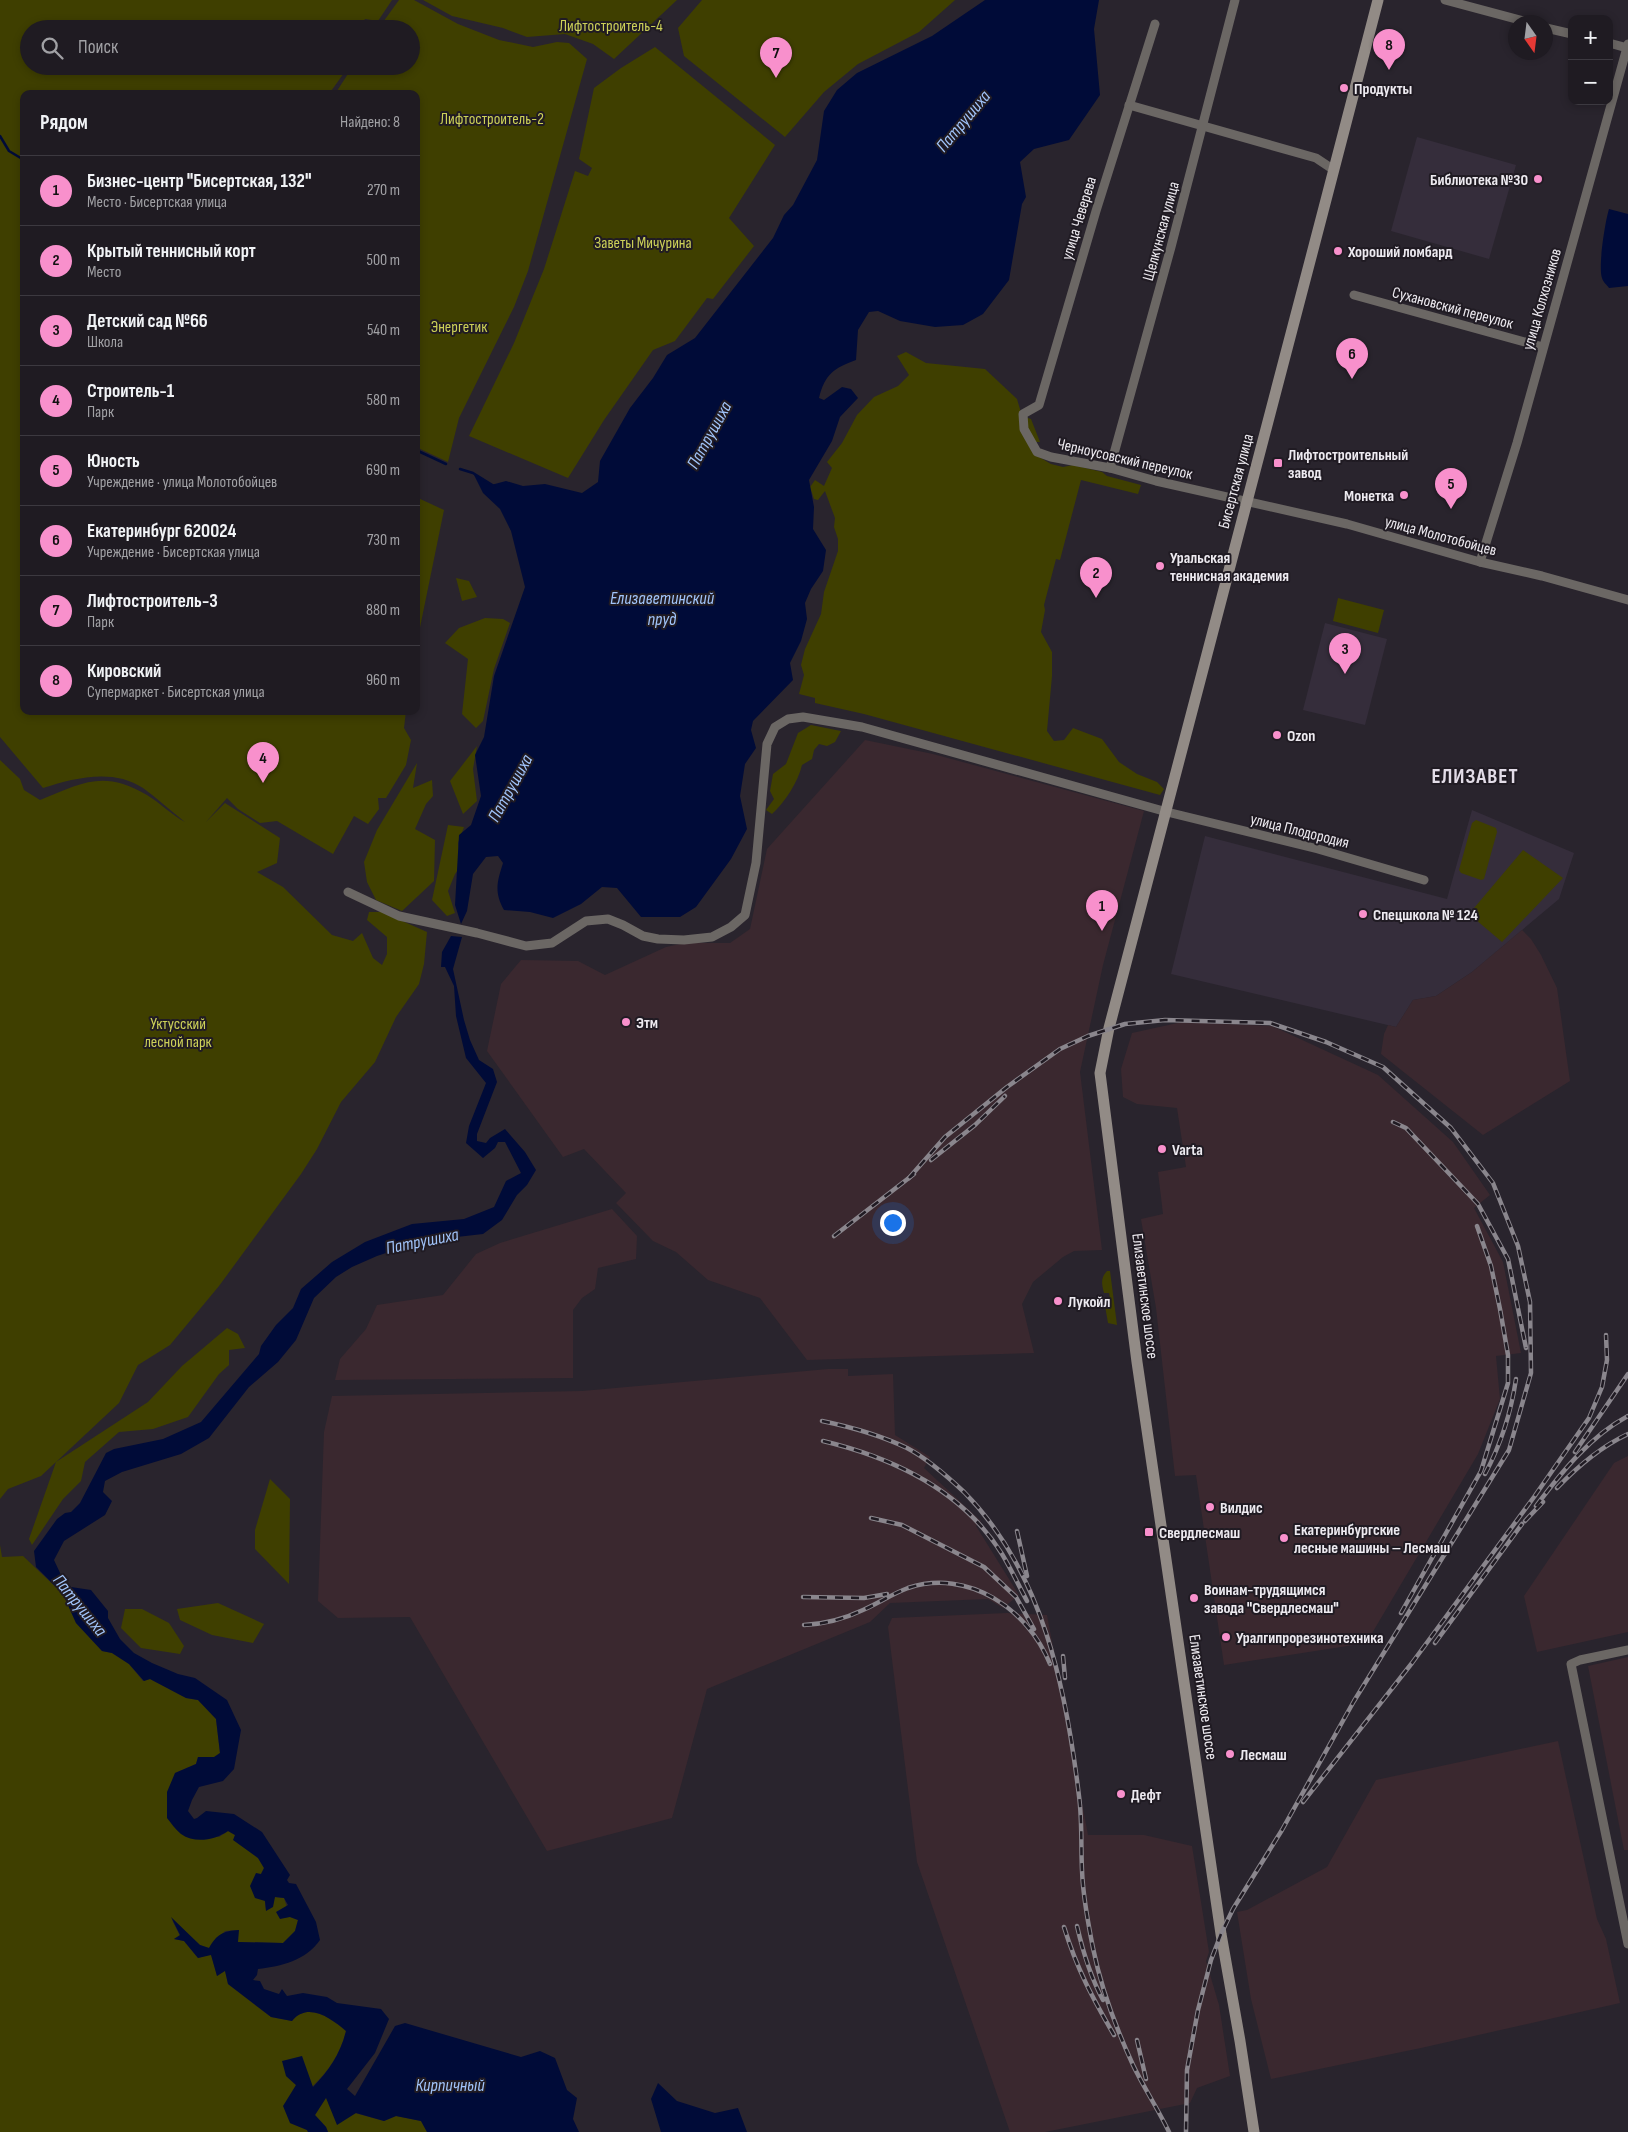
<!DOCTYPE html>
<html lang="ru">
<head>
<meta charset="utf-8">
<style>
  body { margin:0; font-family:"Sofia Sans Condensed",sans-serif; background:#2c282f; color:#f1f3f6 }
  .controls { position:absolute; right:15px; top:15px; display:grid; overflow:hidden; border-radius:10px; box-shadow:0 2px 8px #0003 }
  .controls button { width:45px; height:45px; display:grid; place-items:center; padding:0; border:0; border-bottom:1px solid #3c3940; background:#1f1b22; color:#f1f3f6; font:25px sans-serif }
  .compass { position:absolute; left:1508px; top:15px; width:45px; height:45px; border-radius:50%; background:#1f1b22; box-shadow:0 2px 8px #0003; rotate:166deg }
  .you { position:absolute; left:892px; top:1222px; width:18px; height:18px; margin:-12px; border:4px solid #fff; border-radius:50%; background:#1a73e8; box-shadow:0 0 0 8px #1a73e833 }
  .badge { display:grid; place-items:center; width:32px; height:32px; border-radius:50%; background:#f890cc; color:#111; font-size:16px; font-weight:700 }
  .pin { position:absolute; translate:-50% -41px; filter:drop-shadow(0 1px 2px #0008) }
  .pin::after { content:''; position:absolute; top:26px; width:18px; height:15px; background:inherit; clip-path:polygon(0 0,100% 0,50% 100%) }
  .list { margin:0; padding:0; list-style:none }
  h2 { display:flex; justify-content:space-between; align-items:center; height:65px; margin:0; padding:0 20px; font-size:21px }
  h2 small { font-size:16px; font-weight:400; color:#a1a1a5 }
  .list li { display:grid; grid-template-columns:32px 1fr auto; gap:15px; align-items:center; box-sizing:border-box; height:70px; padding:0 20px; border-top:1px solid #3c3940 }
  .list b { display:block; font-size:19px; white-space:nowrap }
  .list p { margin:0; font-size:16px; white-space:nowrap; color:#a1a1a5 }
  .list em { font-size:16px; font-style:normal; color:#a1a1a5 }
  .icon { flex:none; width:28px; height:28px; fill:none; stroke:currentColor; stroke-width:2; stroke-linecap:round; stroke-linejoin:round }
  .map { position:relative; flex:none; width:1628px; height:2132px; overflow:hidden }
  .search { position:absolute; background:#1f1b22; box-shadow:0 2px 8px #0003; left:20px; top:20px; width:400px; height:55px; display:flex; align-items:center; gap:12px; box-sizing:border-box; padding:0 18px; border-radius:28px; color:#a1a1a5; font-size:19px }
  .panel { position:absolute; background:#1f1b22; box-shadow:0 2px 8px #0003; left:20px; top:90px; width:400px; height:625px; border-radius:10px }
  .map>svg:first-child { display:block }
</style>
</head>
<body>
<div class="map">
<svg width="1628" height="2132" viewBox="0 0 1628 2132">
  <rect width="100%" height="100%" fill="#29242d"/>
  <g fill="#352d3b">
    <polygon points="1417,137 1516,165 1489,259 1391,231"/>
    <polygon points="1325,623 1387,639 1365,725 1303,710"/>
    <polygon points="1472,810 1574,853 1559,899 1472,972 1436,996 1413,1000 1396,1027 1171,974 1205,836 1447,899"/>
  </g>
  <g fill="#3a282f">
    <polygon points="865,740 933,754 1144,811 1103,965 1080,1072 1102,1250 1074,1251 1063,1257 1033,1282 1022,1304 1034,1353 807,1360 760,1298 708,1280 676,1252 653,1241 616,1203 626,1193 584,1149 563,1157 487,1051 501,984 521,960 578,961 605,975 666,947 685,943 730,943 750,929 767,849"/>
    <polygon points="1522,930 1531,939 1541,955 1557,988 1570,1081 1483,1135 1381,1054 1384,1034 1388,1025 1396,1027 1413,1000 1436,996 1472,972"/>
    <polygon points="1182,1022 1272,1026 1378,1075 1453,1142 1490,1195 1474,1208 1503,1262 1521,1353 1496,1356 1500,1399 1478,1454 1371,1635 1353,1638 1354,1645 1224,1665 1196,1475 1175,1476 1156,1308 1141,1219 1163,1214 1158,1172 1186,1167 1177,1108 1137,1104 1123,1097 1121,1069 1132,1033"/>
    <polygon points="612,1209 637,1236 636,1259 598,1268 595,1289 582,1298 573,1310 573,1378 335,1380 340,1359 366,1329 377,1305 443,1295 476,1254 500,1243"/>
    <polygon points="828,1369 848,1369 848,1376 893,1374 895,1435 930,1457 924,1468 981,1521 976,1526 1019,1595 1003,1608 988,1599 890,1603 870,1622 707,1689 672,1818 547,1851 410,1617 338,1618 318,1601 324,1432 332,1396 582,1391"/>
    <polygon points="1628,1456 1628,1632 1537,1652 1524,1596 1614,1463"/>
    <polygon points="1007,1613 1047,1615 1088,1835 1144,1835 1192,1846 1209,1952 1206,1961 1219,2005 1230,2076 1197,2088 1190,2103 1045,2132 1010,2132 917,1862 888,1627 892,1618"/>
    <polygon points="1628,1657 1628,1850 1624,1850 1588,1666"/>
    <polygon points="1558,1741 1597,1919 1606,1939 1620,2003 1421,2048 1271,2079 1251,1999 1237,1912 1247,1910 1327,1867 1376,1780"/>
  </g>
  <g fill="#3f3f00">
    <path d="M0 0H392L378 21 365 19 361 26 363 29H29V66H349L329 94H24V711H406L404 728 411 740 406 765 386 798H378L379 809 368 824 354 816 333 854 277 821 260 823 238 809 227 798 206 822 225 803 280 838 277 863 257 872 283 887 332 935 353 941 362 933 373 958 382 965 387 954V937L367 920 369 912H382L427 932 424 964 419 984 396 1017 375 1062 341 1102 317 1149 301 1174 219 1286 170 1345 138 1365 119 1403 56 1462 148 1402 182 1366 227 1328 238 1334 245 1348 229 1350V1365L219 1374 188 1417 153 1429 119 1432 85 1462 81 1481 63 1499 32 1545 29 1539 56 1462 41 1476 8 1489 0 1499V760L20 779 24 790 40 800C82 783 103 769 147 795 160 803 172 815 185 822 171 811 157 798 143 788 113 768 74 778 43 788L0 737Z"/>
    <polygon points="399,0 414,0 458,24 499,40 533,47 557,42 569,43 587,59 528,271 514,307 459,418 448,462 416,447 416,94 335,94 353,66 411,66 411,29 378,29"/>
    <polygon points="423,0 677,0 614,59 593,44 565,34 527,37 503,28 452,16"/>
    <polygon points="702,0 955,0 919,32 858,64 824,92 785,137 684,56 678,28"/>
    <polygon points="655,47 775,145 729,218 754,246 713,299 707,298 675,341 653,350 604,420 568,478 469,436 514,343 544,269 575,171 588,176 592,168 579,159 594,88 621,68"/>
    <polygon points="906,352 926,363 985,369 1017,399 1022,416 1031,419 1040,442 1035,442 1034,454 1051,464 1063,467 1073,465 1102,472 1107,476 1141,485 1138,494 1081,480 1060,560 1056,559 1044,605 1045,610 1041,632 1052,652 1052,676 1047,731 1054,741 1064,740 1073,728 1102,739 1119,762 1137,774 1157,782 1164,789 1160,795 864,714 815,703 815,698 799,694 804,675 801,665 805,649 821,614 824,592 838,551 838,539 834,527 835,518 825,491 818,500 814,499 810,487 815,480 824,486 832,468 827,462 842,443 857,415 874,397 898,386 909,375 897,356"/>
    <polygon points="416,497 444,510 416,647"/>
    <polygon points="456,578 469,581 477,597 462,601"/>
    <polygon points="1338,598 1384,610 1378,633 1333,621"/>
    <polygon points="485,618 503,619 510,623 494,669 483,721 476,728 462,714 468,659 445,643 459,628"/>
    <path d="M811 725 841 731 835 742 827 746 819 744 814 750 812 759 802 765C798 782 785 802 772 814L766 810 774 799 770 791 773 774 786 764 798 733Z"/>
    <polygon points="477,746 473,769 477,801 463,814 450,781"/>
    <polygon points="417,763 413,788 432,780 433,796 426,804 415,829 435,840 434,881 402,911 376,900 367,882 364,862 377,830"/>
    <polygon points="1476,820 1496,828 1497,832 1484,879 1481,880 1461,873 1459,870 1472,823"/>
    <polygon points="448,825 464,827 458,843 462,865 455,874 448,891 455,913 447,916 432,900"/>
    <polygon points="1523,850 1563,878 1502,942 1469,914"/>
    <path d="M1107 1271H1110L1117 1325 1108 1323 1104 1300 1110 1298 1109 1293H1104C1102 1285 1100 1278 1107 1271Z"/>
    <polygon points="270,1479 290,1499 289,1584 255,1549 255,1530"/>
    <path d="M0 1545 2 1557 23 1556 63 1594 76 1623 102 1651 112 1653 129 1664 143 1681 150 1679 186 1698 198 1700 216 1719 220 1753 215 1757H198L196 1764 175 1773 167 1818 219 1837 228 1831 235 1835 234 1840 258 1858 264 1868 261 1874 266 1910 275 1897 284 1898 290 1917 298 1920 295 1931 283 1943 238 1942V1930L225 1931 209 1948 200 1945 172 1920 180 1936 174 1939 184 1941 198 1958 211 1954 217 1976 225 1970 228 1984 271 2017 292 2021C308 2001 332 2019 346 2031 340 2055 329 2070 312 2087L286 2076 296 2085 290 2123 307 2130 308 2132H0Z"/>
    <polygon points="218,1603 264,1624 253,1643 212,1635 180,1620 177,1609"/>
    <polygon points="125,1609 142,1609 169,1623 184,1646 180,1654 141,1648 121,1628"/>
    <polygon points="326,2097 355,2113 384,2121 396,2116 421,2121 427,2132 328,2132 326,2127 315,2115"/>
  </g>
  <g fill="#000b38">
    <path d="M985 0H1099L1094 29 1100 95 1069 140 1034 149 1020 162 1026 197 1022 204 1009 280 983 314 963 325 935 327 900 321 878 311 869 312 858 330 856 360C834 368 825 374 819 398L824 400 842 387 851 389 858 398 840 417 832 441 809 480 814 507 813 529 826 550 823 571 811 589 805 603 807 619 801 641 790 663 793 680 753 721 751 730 756 748 745 764 740 796 747 829 731 859 696 907 680 917H641L617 888 602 887 581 904 553 918 530 912 504 910C494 892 497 882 503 863L498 856 486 857 473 874 467 911 461 924 455 905 459 835 471 825 481 796 475 755 484 737 494 676 525 587 511 531 500 509 483 493 473 473 491 485 506 481 523 486 545 484 582 493 598 482 600 461 630 408 653 378 667 355 695 338 773 238 784 215 793 205 817 160 824 111 837 90 857 73 932 36Z"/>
    <path d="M1609 209 1628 214V286L1609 288C1607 285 1603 282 1602 278 1598 267 1605 222 1609 209Z"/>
    <path d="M451 936 462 937 453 969 464 1020 470 1040 479 1060 493 1069 497 1082 477 1134V1141L486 1143 490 1138 505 1129 525 1152 536 1170 527 1185 517 1195 502 1220 483 1234 422 1241 377 1256 352 1267 336 1277 314 1298 296 1340 278 1362 249 1387 209 1438 181 1454 122 1472 105 1481 103 1492 112 1501 105 1515 64 1541 54 1560 61 1575 71 1587 91 1590 108 1611V1618L120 1639 134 1653 152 1663 178 1674 195 1678 227 1700 241 1730 234 1769 223 1781 199 1787 192 1800 188 1811 194 1819 197 1818 206 1811 234 1814 262 1832 290 1875 287 1880 289 1883 296 1884 316 1922 320 1940C305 1961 282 1966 258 1969L257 1975 253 1980 260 1981 264 1989 279 1994 282 1989 287 1996 303 1993 327 1997 337 2003 381 2009 389 2019 375 2053 347 2089 355 2096 395 2026 405 2023 521 2057 540 2051 555 2058 567 2090 577 2098 573 2119 579 2132H427L421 2121 396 2116 384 2121 356 2113 337 2125 326 2098 315 2115 326 2127 328 2132H308L307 2130 290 2123 283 2106 296 2085 286 2076 282 2061 302 2056 313 2087C329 2070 340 2055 346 2031 332 2019 308 2001 292 2021L271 2017 228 1984 225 1971 217 1976 211 1955 198 1958 184 1941 174 1939 180 1935 171 1917 200 1945 209 1948C217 1934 223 1931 239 1930L238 1942 283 1943 295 1931 298 1920 290 1917 280 1919 276 1912 288 1905 284 1898 275 1897 273 1907 266 1911 265 1901 255 1898 250 1886 256 1873 261 1874 264 1868 258 1858 233 1840 235 1835 228 1831C215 1840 195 1844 181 1834 176 1830 171 1823 167 1818V1792L175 1773 196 1764 198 1757H214L220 1753 216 1719 198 1700 186 1698 150 1679 144 1681 129 1664 112 1653 102 1651 76 1623 63 1594 36 1567 34 1551 57 1519 65 1513 71 1512 80 1503 106 1453 114 1449 163 1439 201 1422 259 1354 261 1346 276 1325 293 1308 301 1289 332 1262 365 1242 412 1224 464 1219 494 1207 506 1181 521 1173 505 1142H498L495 1148 483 1158 466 1143 469 1126 486 1083 466 1058 456 1016 454 986 445 967H441L442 952Z"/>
    <polygon points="658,2083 677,2101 715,2113 738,2108 747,2132 661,2132 651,2099"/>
  </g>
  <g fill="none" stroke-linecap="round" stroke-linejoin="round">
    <g stroke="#000b38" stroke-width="2.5">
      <polyline points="0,136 9,151 24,160"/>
      <polyline points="416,450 446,464"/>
      <polyline points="460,469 473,473 494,486"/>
    </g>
    <g stroke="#6b6764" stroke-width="9">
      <polyline points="1445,0 1527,22"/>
      <polyline points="1155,24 1096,211 1039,405 1023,414 1024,429 1037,452 1051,457 1110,468 1156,481 1347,524 1480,562 1542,576 1628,600"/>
      <polyline points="1546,28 1572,34"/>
      <polyline points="1609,43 1627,48"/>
      <polyline points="1129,105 1316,158 1334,170"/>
      <polyline points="1354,295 1543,347"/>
      <polyline points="1110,468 1171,247 1235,0"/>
      <polyline points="1480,562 1517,443 1628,44"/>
      <polyline points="348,892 399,916 477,933 526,946 552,943 586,921 608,919 623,925 643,936 658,939 684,940 712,937 731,927 745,915 756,863 767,744 775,727 788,719 803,717 862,727 1167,812 1318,849 1424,880"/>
      <polyline points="1628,1650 1580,1660 1571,1664 1628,1944"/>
    </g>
    <path stroke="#928b86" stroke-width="11" d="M1254 2132 1240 2041 1221 1934 1137 1362 1100 1073 1109 1028C1199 686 1289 343 1378 0"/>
    <g stroke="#8a868d" stroke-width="4.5">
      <g id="rail">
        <polyline points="1393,1122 1406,1128 1478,1204 1508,1259 1526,1348"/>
        <polyline points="931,1160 975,1125 1005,1096"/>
        <polyline points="909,1178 945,1137 1007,1087 1060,1049 1088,1036 1125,1024 1165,1020 1270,1023 1326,1042 1383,1067 1451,1128 1493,1183 1518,1246 1530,1302 1531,1373 1509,1450 1354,1701 1282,1830 1233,1909 1221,1934 1211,1960 1198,2010 1187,2070 1186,2132"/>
        <polyline points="834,1236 914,1174"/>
        <path d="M822 1421C851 1427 880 1435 907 1448 928 1459 947 1476 964 1492 1043 1572 1066 1688 1079 1796 1083 1826 1080 1856 1083 1885 1085 1906 1089 1928 1093 1948 1101 1988 1116 2028 1133 2065 1144 2088 1158 2109 1169 2132"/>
        <path d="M823 1441C894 1458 962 1490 1002 1554 1011 1569 1019 1586 1027 1601"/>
        <polyline points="1575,1452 1628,1374"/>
        <path d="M1485 1474C1501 1444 1511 1413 1516 1379"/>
        <path d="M1557 1488C1578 1466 1600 1447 1628 1434"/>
        <path d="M1536 1506C1561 1473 1590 1436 1628 1416"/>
        <polyline points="871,1518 902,1525 984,1567 1016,1597 1034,1629"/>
        <polyline points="1525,1521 1543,1502"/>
        <polyline points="1017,1531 1027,1576"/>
        <polyline points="803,1597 864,1598 887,1594"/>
        <polyline points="1401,1613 1481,1471 1508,1383 1508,1355 1500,1309 1491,1266 1477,1226"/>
        <path d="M804 1625C825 1624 844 1619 863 1610 879 1603 892 1594 908 1588 968 1568 1028 1609 1050 1664"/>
        <polyline points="1435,1643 1522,1524"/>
        <polyline points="1063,1656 1065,1678"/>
        <polyline points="1303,1802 1412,1663 1534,1497 1589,1418 1602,1387 1607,1360 1606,1335"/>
        <path d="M1077 1926C1083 1952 1090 1976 1103 2000"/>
        <path d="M1064 1927C1077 1969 1092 1997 1114 2035"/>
        <polyline points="1137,2040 1146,2079"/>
      </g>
    </g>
    <use href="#rail" stroke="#201b23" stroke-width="2.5" stroke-dasharray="8" stroke-linecap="butt"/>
  </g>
  <g fill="#f890cc" stroke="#201b23" stroke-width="2">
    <circle cx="1344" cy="88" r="5"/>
    <circle cx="1538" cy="179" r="5"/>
    <circle cx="1338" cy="251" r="5"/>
    <rect x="1273" y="458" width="10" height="10" rx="2.5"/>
    <circle cx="1404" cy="495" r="5"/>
    <circle cx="1160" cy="566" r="5"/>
    <circle cx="1277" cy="735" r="5"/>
    <circle cx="1363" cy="914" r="5"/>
    <circle cx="626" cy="1022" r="5"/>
    <circle cx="1162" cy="1149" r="5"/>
    <circle cx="1058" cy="1301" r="5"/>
    <circle cx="1210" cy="1507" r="5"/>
    <rect x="1144" y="1527" width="10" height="10" rx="2.5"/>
    <circle cx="1284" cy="1538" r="5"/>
    <circle cx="1194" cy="1598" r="5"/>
    <circle cx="1226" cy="1637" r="5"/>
    <circle cx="1230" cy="1754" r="5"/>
    <circle cx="1121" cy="1794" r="5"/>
  </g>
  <g text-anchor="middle" stroke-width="4" stroke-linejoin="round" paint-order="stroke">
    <g font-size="16" fill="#cdd158" stroke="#201b23">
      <text x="611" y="31">Лифтостроитель-4</text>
      <text x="492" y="124">Лифтостроитель-2</text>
      <text x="643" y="248">Заветы Мичурина</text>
      <text x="459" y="332">Энергетик</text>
      <text x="178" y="1029">Уктусский<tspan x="178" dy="18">лесной парк</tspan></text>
    </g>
    <g font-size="16" font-weight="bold" fill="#edeaf0" stroke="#201b23" text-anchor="start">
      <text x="1354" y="94">Продукты</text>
      <text x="1528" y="185" text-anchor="end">Библиотека №30</text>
      <text x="1348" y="257">Хороший ломбард</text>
      <text x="1288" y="460">Лифтостроительный<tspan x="1288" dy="18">завод</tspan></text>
      <text x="1394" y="501" text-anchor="end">Монетка</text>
      <text x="1170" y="563">Уральская<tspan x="1170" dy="18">теннисная академия</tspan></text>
      <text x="1287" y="741">Ozon</text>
      <text x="1373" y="920">Спецшкола № 124</text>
      <text x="636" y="1028">Этм</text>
      <text x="1172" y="1155">Varta</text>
      <text x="1068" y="1307">Лукойл</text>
      <text x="1220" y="1513">Вилдис</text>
      <text x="1294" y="1535">Екатеринбургские<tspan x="1294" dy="18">лесные машины – Лесмаш</tspan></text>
      <text x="1159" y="1538">Свердлесмаш</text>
      <text x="1204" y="1595">Воинам-трудящимся<tspan x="1204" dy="18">завода "Свердлесмаш"</tspan></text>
      <text x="1236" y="1643">Уралгипрорезинотехника</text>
      <text x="1240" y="1760">Лесмаш</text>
      <text x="1131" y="1800">Дефт</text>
    </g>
    <g font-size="16" fill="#edeaf0" stroke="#201b23">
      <text transform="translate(1078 218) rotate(-73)" y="6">улица Чеверева</text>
      <text transform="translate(1160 231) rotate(-75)" y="6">Щелкунская улица</text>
      <text transform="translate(1541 299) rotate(-74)" y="6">улица Колхозников</text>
      <text transform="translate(1453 307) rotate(15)" y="6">Сухановский переулок</text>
      <text transform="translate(1125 458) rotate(13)" y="6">Черноусовский переулок</text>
      <text transform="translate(1235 481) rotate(-75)" y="6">Бисертская улица</text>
      <text transform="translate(1441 535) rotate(15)" y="6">улица Молотобойцев</text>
      <text transform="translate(1300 830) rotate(14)" y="6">улица Плодородия</text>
      <text transform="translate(1146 1296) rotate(83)" y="6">Елизаветинское шоссе</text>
      <text transform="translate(1204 1697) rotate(82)" y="6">Елизаветинское шоссе</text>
    </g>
    <g font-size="18" font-style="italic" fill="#a1c4fa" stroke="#201b23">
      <text transform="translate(963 121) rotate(-50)" y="6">Патрушиха</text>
      <text transform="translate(709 435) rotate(-61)" y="6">Патрушиха</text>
      <text x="662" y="604">Елизаветинский<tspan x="662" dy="21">пруд</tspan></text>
      <text transform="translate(510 788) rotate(-61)" y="6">Патрушиха</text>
      <text transform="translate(422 1241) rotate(-11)" y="6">Патрушиха</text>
      <text transform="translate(80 1605) rotate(51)" y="6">Патрушиха</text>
      <text x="450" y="2091">Кирпичный</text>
    </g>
    <g font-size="21" font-weight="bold" letter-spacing="1" fill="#e2dce7" stroke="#201b23">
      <text x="1475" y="783">ЕЛИЗАВЕТ</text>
    </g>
  </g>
</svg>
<div class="controls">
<button>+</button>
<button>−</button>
</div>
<svg class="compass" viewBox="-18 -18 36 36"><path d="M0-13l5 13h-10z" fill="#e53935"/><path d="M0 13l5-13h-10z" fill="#a1a1a5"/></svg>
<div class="you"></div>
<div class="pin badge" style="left:1102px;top:931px">1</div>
<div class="pin badge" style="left:1096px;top:598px">2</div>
<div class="pin badge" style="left:1345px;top:674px">3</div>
<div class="pin badge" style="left:263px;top:783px">4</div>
<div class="pin badge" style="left:1451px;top:509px">5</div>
<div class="pin badge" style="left:1352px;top:379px">6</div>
<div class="pin badge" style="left:776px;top:78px">7</div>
<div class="pin badge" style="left:1389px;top:70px">8</div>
<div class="search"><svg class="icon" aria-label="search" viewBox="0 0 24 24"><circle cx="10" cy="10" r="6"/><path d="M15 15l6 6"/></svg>Поиск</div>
<section class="panel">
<h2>Рядом<small>Найдено: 8</small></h2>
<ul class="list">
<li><span class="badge">1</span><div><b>Бизнес-центр &quot;Бисертская, 132&quot;</b><p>Место · Бисертская улица</p></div><em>270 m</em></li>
<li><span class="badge">2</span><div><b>Крытый теннисный корт</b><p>Место</p></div><em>500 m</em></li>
<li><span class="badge">3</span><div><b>Детский сад №66</b><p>Школа</p></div><em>540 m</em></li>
<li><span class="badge">4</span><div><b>Строитель-1</b><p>Парк</p></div><em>580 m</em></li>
<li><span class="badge">5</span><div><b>Юность</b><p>Учреждение · улица Молотобойцев</p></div><em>690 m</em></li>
<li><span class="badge">6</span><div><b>Екатеринбург 620024</b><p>Учреждение · Бисертская улица</p></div><em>730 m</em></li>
<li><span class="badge">7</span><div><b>Лифтостроитель-3</b><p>Парк</p></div><em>880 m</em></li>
<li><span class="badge">8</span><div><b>Кировский</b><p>Супермаркет · Бисертская улица</p></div><em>960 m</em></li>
</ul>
</section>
</div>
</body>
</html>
